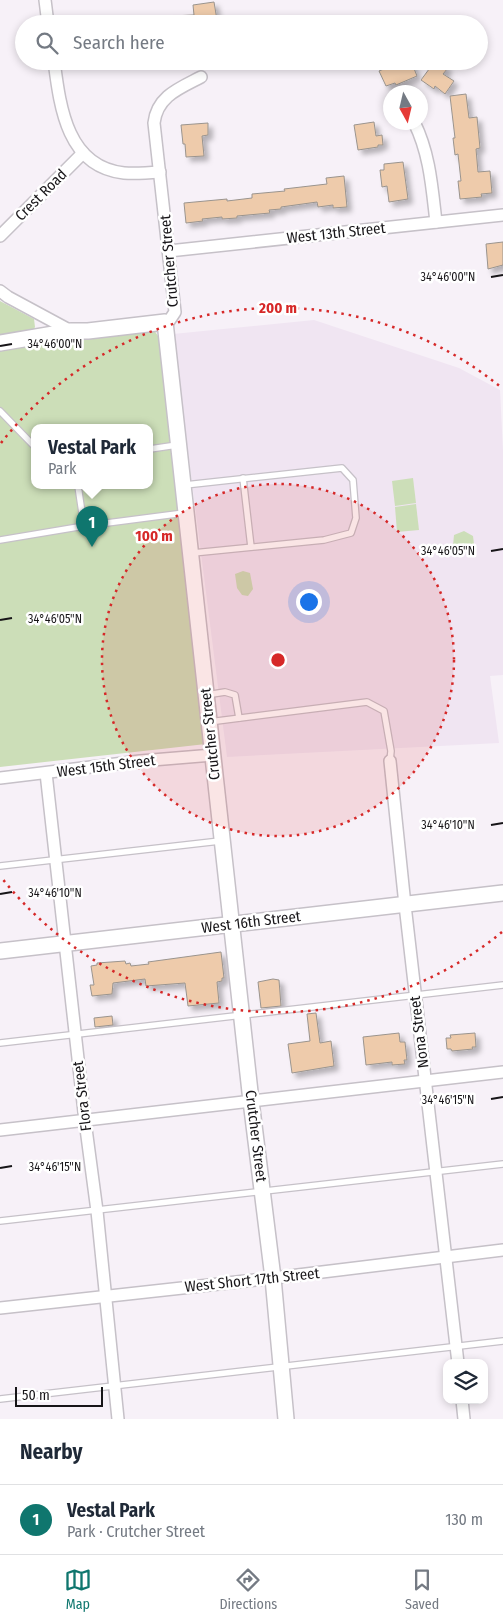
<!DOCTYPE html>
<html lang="en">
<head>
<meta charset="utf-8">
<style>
  body { margin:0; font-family:"Fira Sans Condensed",sans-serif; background:#f2f2f3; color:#1f2937 }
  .controls { position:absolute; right:15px; bottom:15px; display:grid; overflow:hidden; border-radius:10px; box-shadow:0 2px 8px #0003 }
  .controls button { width:45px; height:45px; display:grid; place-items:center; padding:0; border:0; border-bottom:1px solid #e0e1e3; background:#fff; color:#1f2937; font:25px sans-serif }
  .compass { position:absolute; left:383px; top:85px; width:45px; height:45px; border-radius:50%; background:#fff; box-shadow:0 2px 8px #0003; rotate:172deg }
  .scale { position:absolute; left:15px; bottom:12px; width:88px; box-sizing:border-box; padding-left:5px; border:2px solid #171518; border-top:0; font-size:14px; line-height:18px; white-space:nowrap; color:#171518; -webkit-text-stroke:4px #fff; paint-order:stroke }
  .you { position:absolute; left:308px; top:601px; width:18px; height:18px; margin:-12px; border:4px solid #fff; border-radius:50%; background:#1a73e8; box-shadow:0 0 0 8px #1a73e833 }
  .badge { display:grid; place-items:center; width:32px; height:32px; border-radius:50%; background:#0f766e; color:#fff; font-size:16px; font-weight:700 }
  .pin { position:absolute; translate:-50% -41px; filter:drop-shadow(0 1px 2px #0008) }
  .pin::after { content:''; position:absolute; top:26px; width:18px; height:15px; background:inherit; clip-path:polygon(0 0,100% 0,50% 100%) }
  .popup { position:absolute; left:31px; top:424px; width:122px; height:65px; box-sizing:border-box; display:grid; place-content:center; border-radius:10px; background:#fff; filter:drop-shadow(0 1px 4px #0005); font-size:16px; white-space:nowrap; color:#747a83 }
  .popup b { font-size:19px; color:#1f2937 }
  .popup::after { content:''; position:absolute; left:50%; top:100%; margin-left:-10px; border:10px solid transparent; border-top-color:#fff }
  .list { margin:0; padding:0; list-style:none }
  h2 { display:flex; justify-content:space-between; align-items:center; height:65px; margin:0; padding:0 20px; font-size:21px }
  h2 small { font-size:16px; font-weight:400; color:#747a83 }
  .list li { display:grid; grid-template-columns:32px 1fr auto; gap:15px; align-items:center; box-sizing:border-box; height:70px; padding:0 20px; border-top:1px solid #e0e1e3 }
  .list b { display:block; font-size:19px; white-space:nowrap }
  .list p { margin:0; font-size:16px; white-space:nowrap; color:#747a83 }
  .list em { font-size:16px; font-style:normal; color:#747a83 }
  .icon { flex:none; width:28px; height:28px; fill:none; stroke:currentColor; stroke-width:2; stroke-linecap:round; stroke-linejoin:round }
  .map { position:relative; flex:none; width:503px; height:1419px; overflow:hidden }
  .search { position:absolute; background:#fff; box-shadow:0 2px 8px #0003; left:15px; right:15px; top:15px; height:55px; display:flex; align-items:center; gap:12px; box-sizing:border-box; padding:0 18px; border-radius:28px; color:#747a83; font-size:19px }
  .sheet { height:135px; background:#fff }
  nav { display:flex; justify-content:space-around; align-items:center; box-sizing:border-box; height:70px; border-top:1px solid #e0e1e3; background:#fff; font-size:14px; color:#747a83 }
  nav a { display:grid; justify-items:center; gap:2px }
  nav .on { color:#0f766e }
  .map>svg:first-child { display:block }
</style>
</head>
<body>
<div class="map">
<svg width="503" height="1419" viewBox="0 0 503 1419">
  <defs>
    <filter id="shadow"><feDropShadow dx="4.5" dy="4.5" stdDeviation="2.5" flood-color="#0004"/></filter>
  </defs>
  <rect width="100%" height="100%" fill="#f7f1f8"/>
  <polygon fill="#f0e5f2" points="314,320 459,368 500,390 503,451 503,675 490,676 499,743 227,757 173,334"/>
  <g fill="#ccdeb8" fill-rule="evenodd">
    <polygon points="0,301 34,319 35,327 33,331 0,335"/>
    <path d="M154 330 160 339 206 744 0 767V350ZM34 428H150V486H34Z"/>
    <polygon points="413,478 416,503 395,506 392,481"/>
    <polygon points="416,504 419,530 397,532 395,507"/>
    <polygon points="464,531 473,536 474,544 471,548 467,548 463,551 458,550 453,545 454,535"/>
    <polygon points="243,571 250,573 253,589 248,596 242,595 237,588 235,574"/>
  </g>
  <g fill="#eecbab" stroke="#9a948e" filter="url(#shadow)">
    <polygon points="214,2 217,20 192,24 170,24 170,16 194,15 193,5"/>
    <polygon points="403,61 411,61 417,76 396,85 395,83 386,86 379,71"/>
    <polygon points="435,61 439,61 448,68 443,74 454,81 445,94 435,86 434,89 421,80"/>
    <polygon points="466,94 469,118 477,117 480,148 476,149 478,172 490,171 492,193 481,194 482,197 460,199 458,181 461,181 458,154 455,155 453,138 455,138 450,96"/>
    <polygon points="374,122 376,136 382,135 383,145 378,145 378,147 358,150 354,125"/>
    <polygon points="208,123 208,135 202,136 204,156 186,157 185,144 183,144 181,125"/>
    <polygon points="403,162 408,199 389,202 387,186 382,187 380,170 384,170 384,164"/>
    <polygon points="344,176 347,207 333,208 333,205 318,207 317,202 281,207 281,209 269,210 270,213 237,216 237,218 222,219 222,217 202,219 203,221 186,223 184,203 227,199 227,201 252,198 252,194 285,191 284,189 327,184 326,178"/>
    <polygon points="503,242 503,265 488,269 486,244"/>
    <polygon points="221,952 224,978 222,978 222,981 217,982 219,1003 188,1006 185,983 146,986 145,979 113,983 112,994 92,996 90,985 94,985 91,966 97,965 97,963 125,961 126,964 130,963 131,966 149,964 148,962"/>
    <polygon points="273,979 279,980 281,1006 261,1008 258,982"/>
    <polygon points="316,1013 320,1043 331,1041 334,1066 292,1073 288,1044 310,1041 307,1014"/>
    <polygon points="112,1016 113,1025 95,1027 94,1018"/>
    <polygon points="399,1033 400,1042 405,1042 407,1060 404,1060 405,1064 392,1065 392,1062 366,1065 363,1037"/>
    <polygon points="475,1033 476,1047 472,1047 473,1049 452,1051 451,1049 447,1049 446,1038 451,1038 450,1035"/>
  </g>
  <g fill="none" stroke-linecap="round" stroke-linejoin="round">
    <g stroke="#c6c1c8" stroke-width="8">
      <g id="lane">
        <polyline points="0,411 34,446"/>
        <polyline points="150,449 177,445"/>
        <polyline points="243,478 251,547"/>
        <polyline points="185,485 342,468 353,480 356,518 351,533 324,540 193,553"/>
        <polyline points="78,486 84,526"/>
        <polyline points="0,540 84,526 184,513"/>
        <polyline points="206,695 225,692 235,695 239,718"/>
        <polyline points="209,722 367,702 384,711 391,751 390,761"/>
        <polyline points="0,866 220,841"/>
        <polyline points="0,1043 503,985"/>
        <polyline points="0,1221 503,1164"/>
        <polyline points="0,1399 503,1341"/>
      </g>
    </g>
    <g stroke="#c6c1c8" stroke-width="14">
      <g id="street">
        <polyline points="45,0 48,24"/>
        <path d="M54 61C60 107 67 167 124 173 136 174 148 173 160 172"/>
        <path d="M414 122C430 154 432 188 436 222"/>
        <polyline points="0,236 83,153"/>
        <polyline points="169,251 503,215"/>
        <polyline points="0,291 8,297 71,331"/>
        <path d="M165 322 169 321 175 312 154 123C157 96 180 88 201 77"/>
        <polyline points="390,761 405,905 458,1363"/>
        <polyline points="46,773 85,1121 97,1211 118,1419"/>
        <polyline points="0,778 140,761 213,755"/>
        <polyline points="0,1130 503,1072"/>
        <polyline points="0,1308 273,1278 503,1250"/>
        <polyline points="462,1400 464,1419"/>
      </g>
    </g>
    <g stroke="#c6c1c8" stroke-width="18">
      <g id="secondary">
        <polyline points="0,343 71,331 88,331 165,322 251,1101 273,1278 286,1419"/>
        <polyline points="0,951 503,893"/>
      </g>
    </g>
    <use href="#lane" stroke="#fff" stroke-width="5.5"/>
    <use href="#street" stroke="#fff" stroke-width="11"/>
    <use href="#secondary" stroke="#fff" stroke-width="15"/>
  </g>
  <path fill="none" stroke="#171518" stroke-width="2" d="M491 277 503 275M0 346 12 344M491 551 503 549M0 620 12 618M491 825 503 823M0 894 12 892M491 1099 503 1097M0 1168 12 1166"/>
  <circle cx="278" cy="660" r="176" fill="#d62828" fill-opacity=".12"/>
  <g fill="none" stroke="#d62828" stroke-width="2.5" stroke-dasharray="2.5 5">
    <circle cx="278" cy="660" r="176"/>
    <path d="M502 932A352 352 0 0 1 1 877M1 443A352 352 0 0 1 502 388"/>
  </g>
  <g text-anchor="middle" stroke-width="5" stroke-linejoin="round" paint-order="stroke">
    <g font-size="15" fill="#171518" stroke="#fff">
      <text transform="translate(41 195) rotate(-45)" y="5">Crest Road</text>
      <text transform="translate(336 233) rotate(-6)" y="5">West 13th Street</text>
      <text transform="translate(169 261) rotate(-95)" y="5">Crutcher Street</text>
      <text transform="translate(210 734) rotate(-96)" y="5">Crutcher Street</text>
      <text transform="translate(106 766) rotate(-7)" y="5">West 15th Street</text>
      <text transform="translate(251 922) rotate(-7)" y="5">West 16th Street</text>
      <text transform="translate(419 1032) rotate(-97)" y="5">Nona Street</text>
      <text transform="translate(82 1096) rotate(-97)" y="5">Flora Street</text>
      <text transform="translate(256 1136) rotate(83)" y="5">Crutcher Street</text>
      <text transform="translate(252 1280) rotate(-6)" y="5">West Short 17th Street</text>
    </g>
  </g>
  <g font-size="12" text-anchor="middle" fill="#171518" stroke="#fff" stroke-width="5" stroke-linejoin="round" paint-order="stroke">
    <text x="448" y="281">34°46'00"N</text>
    <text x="55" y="348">34°46'00"N</text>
    <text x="448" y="555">34°46'05"N</text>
    <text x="55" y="623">34°46'05"N</text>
    <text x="448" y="829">34°46'10"N</text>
    <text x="55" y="897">34°46'10"N</text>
    <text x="448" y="1104">34°46'15"N</text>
    <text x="55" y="1171">34°46'15"N</text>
  </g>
  <circle cx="278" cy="660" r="8" fill="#d62828" stroke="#fff" stroke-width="2.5"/>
  <g font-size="15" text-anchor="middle" font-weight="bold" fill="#d62828" stroke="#fff" stroke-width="5" stroke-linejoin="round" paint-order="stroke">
    <text x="278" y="313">200 m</text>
    <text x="154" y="541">100 m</text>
  </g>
</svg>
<div class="controls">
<button><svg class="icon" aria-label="layers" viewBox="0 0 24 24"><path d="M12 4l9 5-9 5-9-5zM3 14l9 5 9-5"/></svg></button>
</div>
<svg class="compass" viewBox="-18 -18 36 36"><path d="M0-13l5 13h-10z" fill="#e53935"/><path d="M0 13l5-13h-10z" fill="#747a83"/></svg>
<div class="scale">50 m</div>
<div class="you"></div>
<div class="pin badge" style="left:92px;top:547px">1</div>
<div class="popup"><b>Vestal Park</b>Park</div>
<div class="search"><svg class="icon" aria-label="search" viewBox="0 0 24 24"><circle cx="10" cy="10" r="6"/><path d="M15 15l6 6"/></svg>Search here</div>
</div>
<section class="sheet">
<h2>Nearby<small></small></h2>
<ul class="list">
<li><span class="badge">1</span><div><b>Vestal Park</b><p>Park · Crutcher Street</p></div><em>130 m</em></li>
</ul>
</section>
<nav>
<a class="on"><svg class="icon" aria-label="map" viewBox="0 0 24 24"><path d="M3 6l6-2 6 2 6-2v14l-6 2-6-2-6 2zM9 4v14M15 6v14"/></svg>Map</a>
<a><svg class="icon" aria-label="directions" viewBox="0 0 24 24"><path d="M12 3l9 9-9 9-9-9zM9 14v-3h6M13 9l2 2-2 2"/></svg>Directions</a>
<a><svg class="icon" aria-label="saved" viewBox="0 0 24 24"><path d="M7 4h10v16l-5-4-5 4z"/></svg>Saved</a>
</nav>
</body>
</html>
